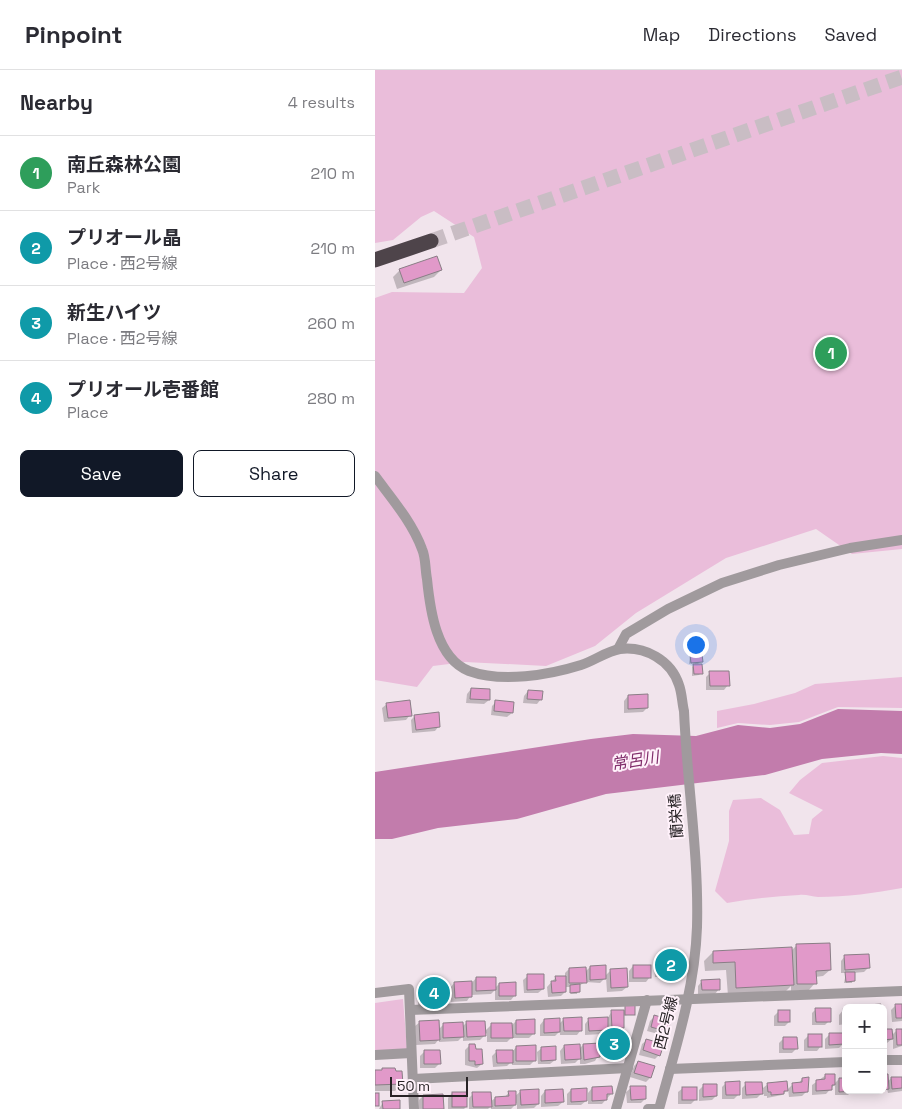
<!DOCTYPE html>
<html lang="en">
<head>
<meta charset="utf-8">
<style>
  body { margin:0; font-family:"Space Grotesk","Noto Sans JP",sans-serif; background:#f7f7f7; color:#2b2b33 }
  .controls { position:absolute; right:15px; bottom:15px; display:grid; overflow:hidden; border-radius:8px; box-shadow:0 2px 12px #0003 }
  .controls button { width:45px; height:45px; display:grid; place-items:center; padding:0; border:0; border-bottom:1px solid #e1e1e2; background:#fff; color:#2b2b33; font:25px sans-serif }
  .scale { position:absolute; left:15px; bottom:12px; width:78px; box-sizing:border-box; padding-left:5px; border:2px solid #282326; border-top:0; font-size:14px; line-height:18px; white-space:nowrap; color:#282326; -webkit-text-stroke:4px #fff1fa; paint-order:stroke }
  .you { position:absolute; left:320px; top:574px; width:18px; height:18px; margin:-12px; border:4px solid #fff; border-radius:50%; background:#1a73e8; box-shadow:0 0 0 8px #1a73e833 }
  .badge { display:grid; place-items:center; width:32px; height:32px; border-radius:50%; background:#111827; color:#fff; font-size:16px; font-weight:700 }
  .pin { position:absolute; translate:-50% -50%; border:2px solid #fff; box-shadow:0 1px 5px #0006 }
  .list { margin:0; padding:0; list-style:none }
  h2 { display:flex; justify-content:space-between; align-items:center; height:65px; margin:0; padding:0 20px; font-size:21px }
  h2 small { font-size:16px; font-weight:400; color:#7c7c81 }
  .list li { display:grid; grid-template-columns:32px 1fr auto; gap:15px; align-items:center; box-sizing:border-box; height:75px; padding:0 20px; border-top:1px solid #e1e1e2 }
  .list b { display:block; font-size:19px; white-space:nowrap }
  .list p { margin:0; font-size:16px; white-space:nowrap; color:#7c7c81 }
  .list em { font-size:16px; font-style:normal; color:#7c7c81 }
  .actions { display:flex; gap:10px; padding:15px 20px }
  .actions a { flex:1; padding:11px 0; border:1px solid #111827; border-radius:8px; text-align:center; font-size:18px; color:#111827 }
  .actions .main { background:#111827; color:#fff }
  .map { position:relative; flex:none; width:527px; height:1039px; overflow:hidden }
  header { display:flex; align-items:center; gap:30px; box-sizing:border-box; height:70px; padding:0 25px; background:#fff; border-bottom:1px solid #e1e1e2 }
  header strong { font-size:24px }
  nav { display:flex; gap:28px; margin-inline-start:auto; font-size:18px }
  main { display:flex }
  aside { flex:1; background:#fff }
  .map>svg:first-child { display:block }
</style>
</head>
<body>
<header>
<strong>Pinpoint</strong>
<nav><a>Map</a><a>Directions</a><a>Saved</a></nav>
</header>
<main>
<aside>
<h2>Nearby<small>4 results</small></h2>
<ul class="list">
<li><span class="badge" style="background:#2e9e5b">1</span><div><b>南丘森林公園</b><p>Park</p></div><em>210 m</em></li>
<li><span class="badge" style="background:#0f9aa8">2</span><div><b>プリオール晶</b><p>Place · 西2号線</p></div><em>210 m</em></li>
<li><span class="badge" style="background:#0f9aa8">3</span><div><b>新生ハイツ</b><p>Place · 西2号線</p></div><em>260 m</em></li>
<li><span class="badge" style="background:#0f9aa8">4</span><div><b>プリオール壱番館</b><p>Place</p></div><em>280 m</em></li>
</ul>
<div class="actions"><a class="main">Save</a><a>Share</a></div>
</aside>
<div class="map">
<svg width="527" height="1039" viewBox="0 0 527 1039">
  <rect width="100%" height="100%" fill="#f1e4ec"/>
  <g fill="#eabdda">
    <polygon points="0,0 527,0 527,479 477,484 441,459 351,488 261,543 220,576 171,596 90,592 58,596 42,617 0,610 0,228 17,222 89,223 107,198 99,167 59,141 46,147 18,170 0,173"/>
    <polygon points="527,607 527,638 463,637 424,652 395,655 363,653 342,658 342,641 379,634 420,623 440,614"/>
    <path d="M508 686 527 688V818C500 823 471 827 443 827 437 827 431 824 424 825 400 826 376 829 352 833L340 821 354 771V741L358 730 386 728 405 740 419 765 434 764 437 749 448 740 414 723 425 710 447 693Z"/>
    <polygon points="28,929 32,979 0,981 0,933"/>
  </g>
  <polygon fill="#c27cac" points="463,639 527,641 527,684 506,683 447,689 390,705 231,724 142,749 63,758 17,769 0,769 0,702 216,669 258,664 321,666 363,655 395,658 425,654"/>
  <g fill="#0003">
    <polygon points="25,200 66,200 59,207 22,219 18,207"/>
    <polygon points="315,586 326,591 322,595 326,603 324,605 317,606 317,597 320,593 314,594"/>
    <polygon points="335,603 353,615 349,620 331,620 331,607"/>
    <polygon points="96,619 114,630 109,634 91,633 92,624"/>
    <polygon points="153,621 166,629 162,634 148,633 149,626"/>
    <polygon points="253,626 272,638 268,642 249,643 249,631"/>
    <polygon points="121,632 137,643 132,647 116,645 117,636"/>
    <polygon points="12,634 35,645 31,650 9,652 7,638"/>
    <polygon points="40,646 64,656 60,661 37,663 36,650"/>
    <polygon points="422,875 455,900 448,906 440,907 440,913 434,920 416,921 416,916 408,924 353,926 351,900 330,901 329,891 338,882 416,881"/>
    <polygon points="470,886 493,898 489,902 478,903 477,913 469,913 471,903 466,903 466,891"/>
    <polygon points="284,889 307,901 303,906 280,907 279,893"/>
    <polygon points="258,896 275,907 271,912 254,912 254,901"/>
    <polygon points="215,897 230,906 236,900 252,917 247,921 232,922 231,907 225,913 211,912 203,916 202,924 196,924 196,917 193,917 194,924 193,917 190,917 190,922 186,926 173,927 172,917 181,907 190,907 190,903 194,899 210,902"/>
    <polygon points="153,906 168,919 163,923 149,923 148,910"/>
    <polygon points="101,908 120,918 124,914 140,925 136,930 120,930 120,920 116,924 96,925 92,931 76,932 75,918 79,913 96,914"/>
    <polygon points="327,911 344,919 340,924 323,924 323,916"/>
    <polygon points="47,917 70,930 66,934 43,935 43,922"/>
    <polygon points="521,935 527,935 527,951 517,952 516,940"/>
    <polygon points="251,936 258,944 247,946 248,957 243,961 233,962 233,959 228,964 210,965 210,954 214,949 232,949 237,941 249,941"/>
    <polygon points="441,939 454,951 450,955 437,955 437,943"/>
    <polygon points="468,940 471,940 471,954 464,955 464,945"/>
    <polygon points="404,941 414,952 410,956 399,956 399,946"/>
    <polygon points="279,947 292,961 287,965 272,961 275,951"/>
    <polygon points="189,949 206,960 202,965 185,965 185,961 180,966 165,966 165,955 169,950 184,954"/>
    <polygon points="141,951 159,963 154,968 136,968 132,972 112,972 112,963 105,970 88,971 88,966 83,971 64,972 64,969 60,974 41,975 40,956 45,952 64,959 68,955 87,957 92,952 110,961 116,955 136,956"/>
    <polygon points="508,960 516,966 522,960 527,960 527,976 518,979 518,968 512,973 508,973"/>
    <polygon points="434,965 446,976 442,981 429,981 429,970"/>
    <polygon points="454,965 468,974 464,978 450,979 450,969"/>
    <polygon points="228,969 249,979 244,983 224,984 220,991 210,994 205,994 205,988 200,993 186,994 185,981 189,976 204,979 208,975 223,974"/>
    <polygon points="408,969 421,979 417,983 404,983 404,973"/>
    <polygon points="272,970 284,985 280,989 264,985 267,974"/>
    <polygon points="94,976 107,994 102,998 90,995 90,980"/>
    <polygon points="141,977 160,990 155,995 137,995 137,991 132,996 118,997 117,986 122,981 138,981"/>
    <polygon points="167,978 180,990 175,994 163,994 162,982"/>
    <polygon points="49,982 65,993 60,998 45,998 45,986"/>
    <polygon points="263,992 278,997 275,1008 271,1012 255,1007 259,996"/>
    <polygon points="0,1002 26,1014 20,1021 0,1021"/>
    <polygon points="451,1005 459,1014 464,1009 471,1020 494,1020 491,1024 477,1024 477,1021 473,1025 460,1025 460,1014 451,1024 437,1025 437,1015"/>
    <polygon points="508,1005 512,1013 516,1008 527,1008 527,1021 513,1023 512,1019 508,1023 495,1024 495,1020 508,1020"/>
    <polygon points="427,1009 432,1021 427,1026 414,1027 413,1019 407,1025 392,1028 392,1026 389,1026 388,1018 393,1014 412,1020 418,1014 423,1014"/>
    <polygon points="351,1013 364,1024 359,1029 347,1029 347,1017"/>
    <polygon points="371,1014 386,1024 382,1028 367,1029 367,1018"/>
    <polygon points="328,1016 341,1026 337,1030 324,1031 324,1020"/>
    <polygon points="217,1018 236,1024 227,1034 213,1034 213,1023"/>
    <polygon points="256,1018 270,1029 266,1033 252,1033 251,1022"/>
    <polygon points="308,1018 321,1029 316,1034 303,1034 303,1022"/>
    <polygon points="196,1020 211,1031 206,1035 192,1035 192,1024"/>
    <polygon points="146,1021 163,1034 159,1038 142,1039 142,1033 136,1039 116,1039 116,1036 113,1039 94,1039 94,1028 98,1024 115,1032 120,1028 130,1027 134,1022 139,1027"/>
    <polygon points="170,1021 188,1032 183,1036 166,1037 166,1026"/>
    <polygon points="77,1023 91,1037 89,1039 73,1039 73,1028"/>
    <polygon points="48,1026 67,1039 44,1039 44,1030"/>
    <polygon points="8,1032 24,1039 4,1039"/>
  </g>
  <g fill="#e199c9" stroke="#8a7e86">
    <polygon points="62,186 67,200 29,213 24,199"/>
    <polygon points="327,584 328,592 316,593 315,585"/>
    <polygon points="318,594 327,594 328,604 319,604"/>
    <polygon points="334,601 354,601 355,616 335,616"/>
    <polygon points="96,618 115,619 115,630 95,629"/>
    <polygon points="153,620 168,621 167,630 152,629"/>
    <polygon points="273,624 273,638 253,639 253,625"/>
    <polygon points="35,630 37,646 13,648 11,633"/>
    <polygon points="120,630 139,632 138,643 119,641"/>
    <polygon points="64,642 65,657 41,660 39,645"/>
    <polygon points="455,873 456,900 441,901 442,914 422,914 421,874"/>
    <polygon points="417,877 419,915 361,918 360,892 338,893 338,881"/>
    <polygon points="494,884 495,898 470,900 469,885"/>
    <polygon points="308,886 309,902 284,903 283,887"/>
    <polygon points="231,895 231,909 215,910 215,896"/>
    <rect x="258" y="895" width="18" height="13"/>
    <polygon points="211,897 212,913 194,913 194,898"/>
    <polygon points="252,898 253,917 236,918 235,899"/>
    <polygon points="470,902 480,902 480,911 471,912"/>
    <polygon points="152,904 169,904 169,919 152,920"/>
    <polygon points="180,906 191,906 191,922 177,923 176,911 181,911"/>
    <polygon points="101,907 121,907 121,920 101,921"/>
    <polygon points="345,909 345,920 327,920 326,910"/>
    <polygon points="97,911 97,927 80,928 79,912"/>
    <polygon points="141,912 141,926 124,926 124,913"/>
    <polygon points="205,914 205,922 195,923 195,915"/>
    <polygon points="71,915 71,931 47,931 47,916"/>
    <polygon points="506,934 506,938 493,938 493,935"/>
    <polygon points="520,934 527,934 527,948 521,948"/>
    <rect x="250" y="935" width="10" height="10"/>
    <polygon points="440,938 456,938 456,952 441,952"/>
    <rect x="468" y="939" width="3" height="12"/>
    <polygon points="236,940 249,940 249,958 237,958"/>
    <rect x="403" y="940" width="12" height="12"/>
    <polygon points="279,945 296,950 293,962 276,957"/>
    <polygon points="207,947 207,961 189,961 188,948"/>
    <polygon points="233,947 233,960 214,961 213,948"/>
    <polygon points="185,948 185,962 169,963 169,949"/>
    <polygon points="160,949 160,964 141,964 141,950"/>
    <polygon points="64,950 65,970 45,971 44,951"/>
    <polygon points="91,951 110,951 111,966 92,967"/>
    <polygon points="88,952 89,967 68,968 68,953"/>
    <polygon points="116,953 137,953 138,968 116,968"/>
    <polygon points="508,959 517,959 518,969 508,970"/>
    <polygon points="521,959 527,959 527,975 522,975"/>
    <polygon points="454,963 469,963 469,974 454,975"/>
    <rect x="433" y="964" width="14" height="13"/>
    <polygon points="249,967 250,979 228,980 228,968"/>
    <polygon points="408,967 422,967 423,979 408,979"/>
    <polygon points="271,969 289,974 285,986 268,980"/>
    <polygon points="225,973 225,987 209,990 208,974"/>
    <polygon points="94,974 100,974 101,979 107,979 108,994 100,995 100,991 94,991"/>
    <polygon points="205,974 206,989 190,990 189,975"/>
    <polygon points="161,975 161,991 141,991 141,976"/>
    <polygon points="181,976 181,990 166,991 166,977"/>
    <polygon points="49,980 65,980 66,994 49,994"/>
    <polygon points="121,980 138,980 138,993 122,993"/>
    <polygon points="263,991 280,996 276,1008 259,1003"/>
    <polygon points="7,998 20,998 21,1001 27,1001 28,1014 0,1015 0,1000 7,1000"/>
    <polygon points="450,1004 460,1004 460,1015 457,1015 457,1020 441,1021 441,1010 450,1009"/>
    <polygon points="508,1004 513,1004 514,1019 508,1020"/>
    <polygon points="434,1007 433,1022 418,1023 417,1013 427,1012 427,1008"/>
    <polygon points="516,1007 527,1007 527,1018 517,1019"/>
    <polygon points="464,1008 471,1008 471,1020 478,1021 464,1022"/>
    <polygon points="365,1011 365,1025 351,1025 350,1012"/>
    <polygon points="412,1011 413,1021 409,1021 409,1024 396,1025 396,1022 393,1022 392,1013"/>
    <polygon points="370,1012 387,1012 388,1024 371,1025"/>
    <polygon points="328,1014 342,1014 342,1026 328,1027"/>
    <polygon points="237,1016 238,1024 232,1024 232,1030 217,1031 217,1017"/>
    <polygon points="255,1016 271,1016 271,1029 256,1030"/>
    <rect x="307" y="1017" width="15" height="13"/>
    <polygon points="212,1018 212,1031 196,1032 196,1019"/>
    <polygon points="164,1019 164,1034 146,1035 145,1020"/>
    <polygon points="188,1019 189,1032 170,1033 170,1020"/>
    <polygon points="133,1021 141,1021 141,1035 120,1036 120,1027 134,1026"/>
    <rect x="77" y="1022" width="15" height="15"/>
    <polygon points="97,1022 116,1022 117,1037 98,1037"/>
    <rect x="0" y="1023" width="4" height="13"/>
    <polygon points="68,1024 69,1039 48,1039 48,1025"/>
    <polygon points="25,1030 25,1039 8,1039 7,1031"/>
  </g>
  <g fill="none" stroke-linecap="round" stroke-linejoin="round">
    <polyline stroke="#c9bdc4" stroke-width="15" stroke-dasharray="15 8" stroke-linecap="butt" points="56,171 527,7"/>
    <g stroke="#a09a9d" stroke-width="10">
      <path d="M0 406C17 429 37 452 47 479 51 488 50 499 52 509 55 539 61 588 94 601 127 613 174 605 206 595 219 591 232 581 245 579 270 576 296 590 304 615 307 623 307 633 309 641 312 713 324 785 322 857 320 919 300 980 284 1039"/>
      <polyline points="243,579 251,564 293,539 347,513 404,495 475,478 527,470"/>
      <polyline points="0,923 34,919 39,1039"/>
      <polyline points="35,940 527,921"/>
      <polyline points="0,985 36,983"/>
      <polyline points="508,990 527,990"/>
      <polyline points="295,999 471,992"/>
      <polyline points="38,1009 253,998"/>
      <polyline points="241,1039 272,930"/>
      <polyline points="273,1039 284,1039"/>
    </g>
    <polyline stroke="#4e444a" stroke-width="15" points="0,190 56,171"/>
  </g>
  <g text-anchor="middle" stroke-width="4" stroke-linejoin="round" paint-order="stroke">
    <g font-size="15" fill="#282326" stroke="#fff1fa">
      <text transform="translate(301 746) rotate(-94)" y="5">蘭栄橋</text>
      <text transform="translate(291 953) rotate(-76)" y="5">西2号線</text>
    </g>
    <g font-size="16" font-style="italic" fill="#822f6c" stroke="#fff1fa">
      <text transform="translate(260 690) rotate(-9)" y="6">常呂川</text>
    </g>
  </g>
</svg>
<div class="controls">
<button>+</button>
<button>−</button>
</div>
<div class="scale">50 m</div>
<div class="you"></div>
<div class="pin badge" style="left:456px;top:283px;background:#2e9e5b">1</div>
<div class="pin badge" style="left:296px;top:895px;background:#0f9aa8">2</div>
<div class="pin badge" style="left:239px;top:974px;background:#0f9aa8">3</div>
<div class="pin badge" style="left:59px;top:923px;background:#0f9aa8">4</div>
</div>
</main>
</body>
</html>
